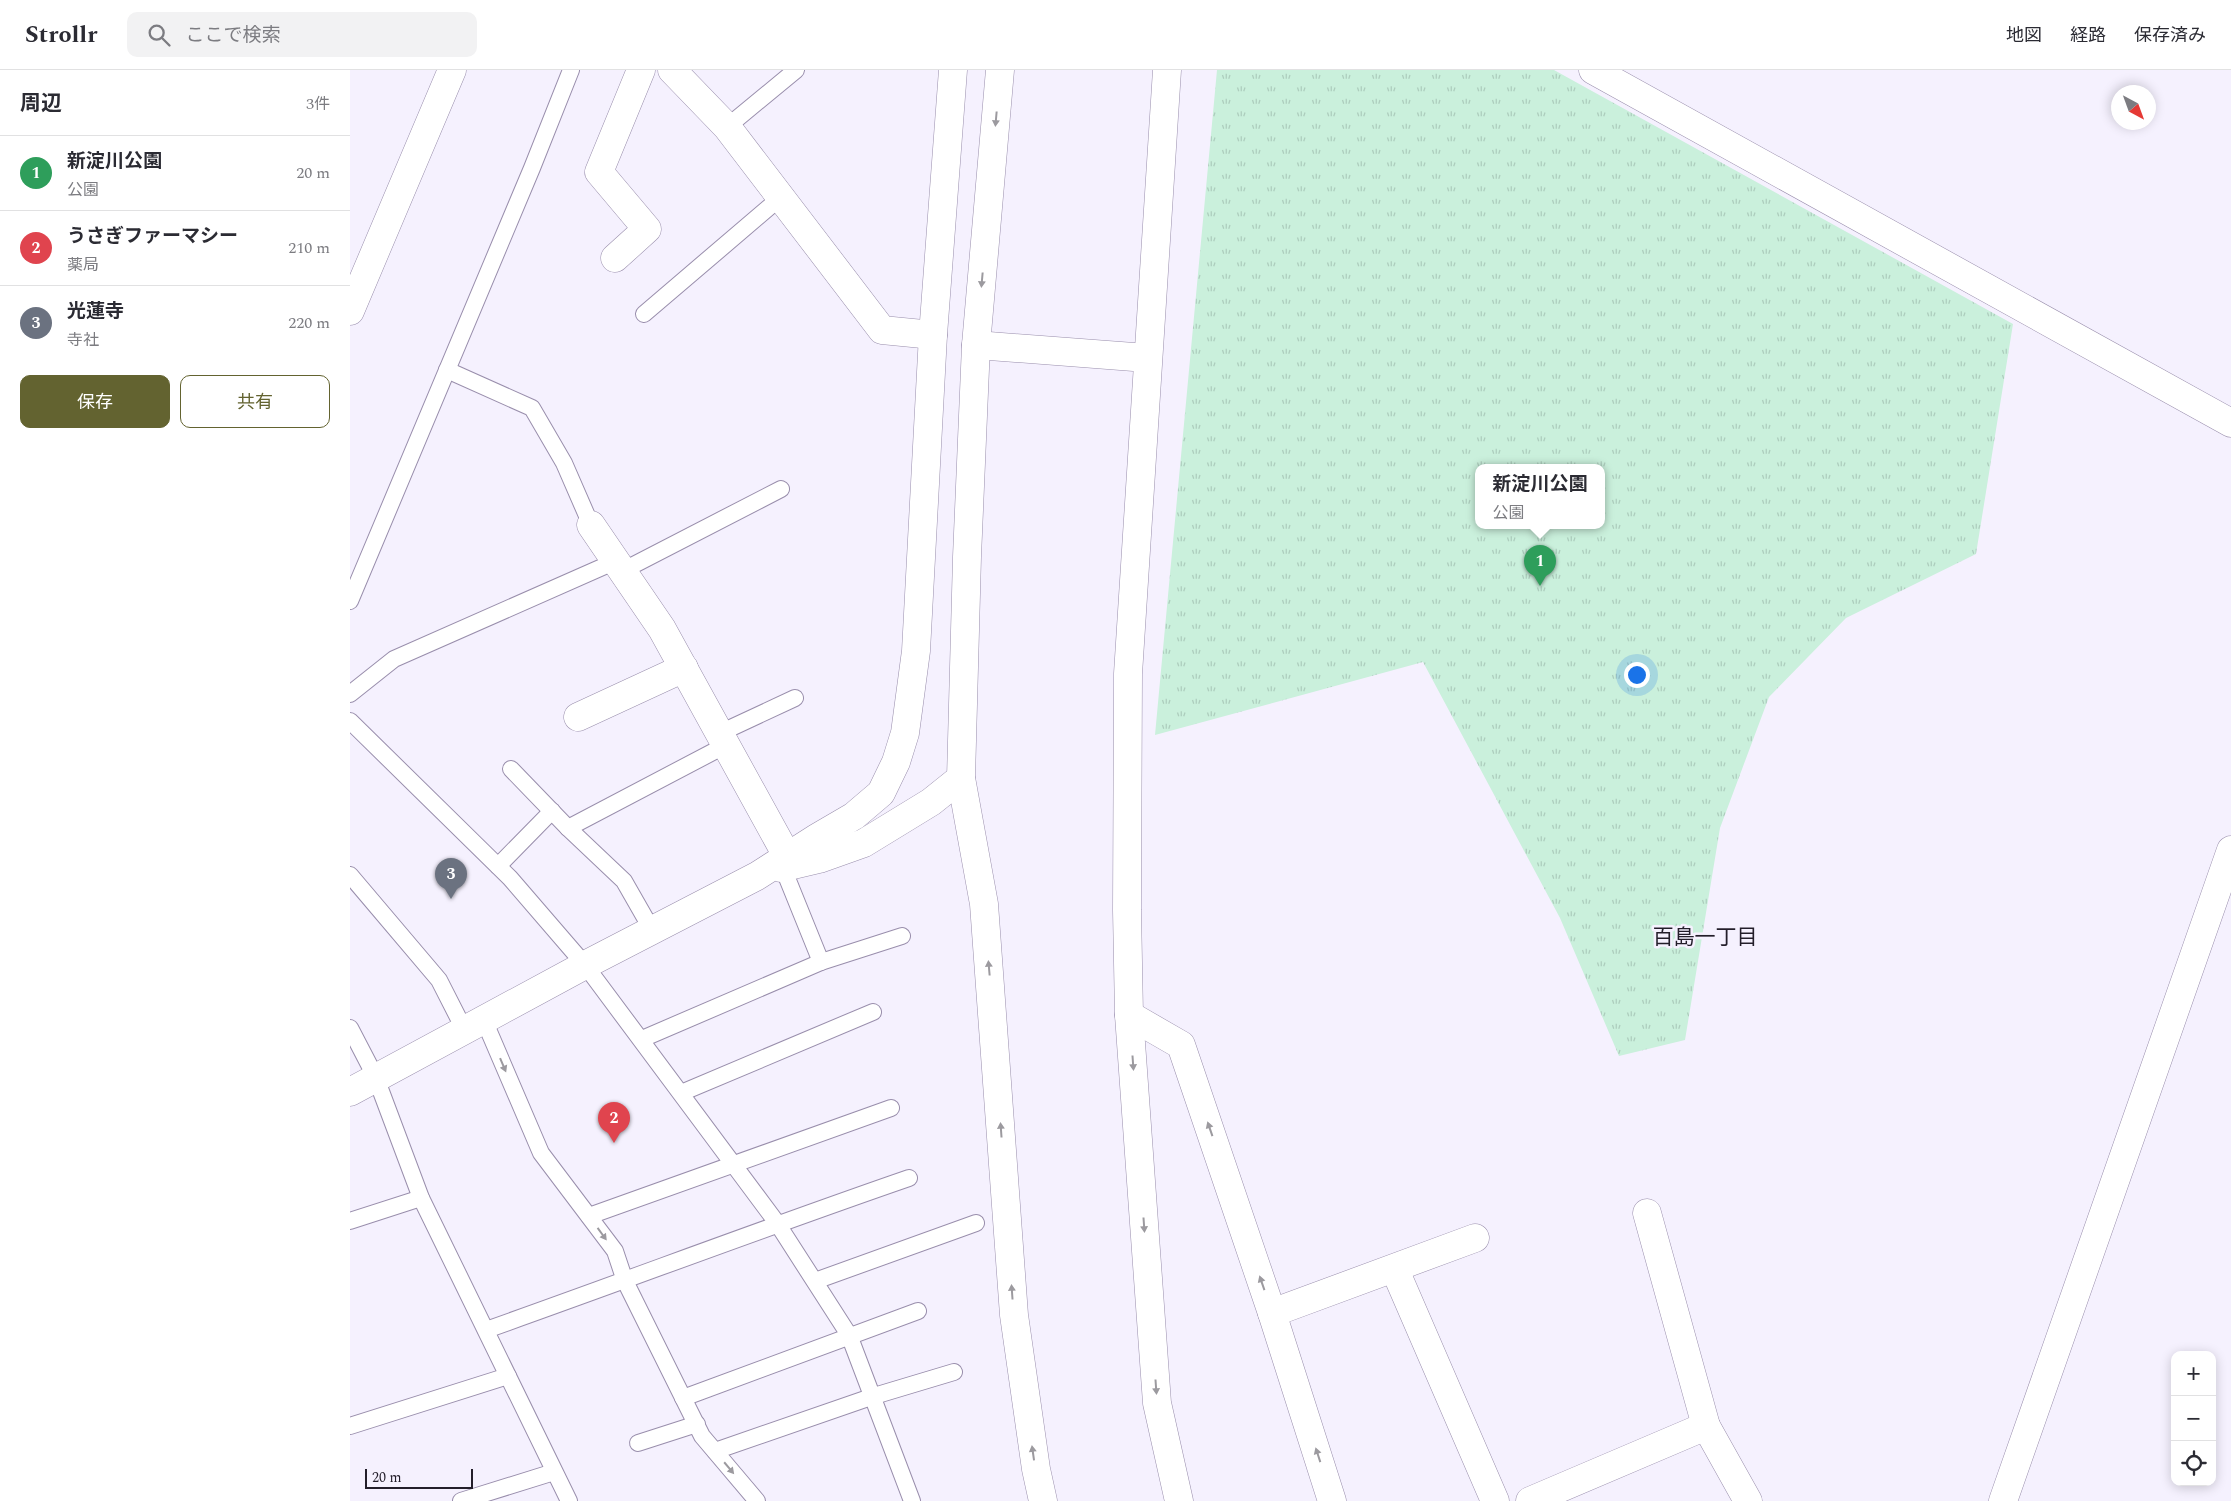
<!DOCTYPE html>
<html lang="ja">
<head>
<meta charset="utf-8">
<style>
  body { margin:0; font-family:Spectral,"Noto Sans JP",serif; background:#f2f2f3; color:#2b2b33 }
  .controls { position:absolute; right:15px; bottom:15px; display:grid; overflow:hidden; border-radius:10px; box-shadow:0 2px 12px #0003 }
  .controls button { width:45px; height:45px; display:grid; place-items:center; padding:0; border:0; border-bottom:1px solid #e1e1e2; background:#fff; color:#2b2b33; font:25px sans-serif }
  .compass { position:absolute; left:1761px; top:15px; width:45px; height:45px; border-radius:50%; background:#fff; box-shadow:0 2px 12px #0003; rotate:139deg }
  .scale { position:absolute; left:15px; bottom:12px; width:108px; box-sizing:border-box; padding-left:5px; border:2px solid #231e2a; border-top:0; font-size:14px; line-height:18px; white-space:nowrap; color:#231e2a; -webkit-text-stroke:4px #f5f1fe; paint-order:stroke }
  .you { position:absolute; left:1286px; top:604px; width:18px; height:18px; margin:-12px; border:4px solid #fff; border-radius:50%; background:#1a73e8; box-shadow:0 0 0 8px #1a73e833 }
  .badge { display:grid; place-items:center; width:32px; height:32px; border-radius:50%; background:#636330; color:#fff; font-size:16px; font-weight:700 }
  .pin { position:absolute; translate:-50% -41px; filter:drop-shadow(0 1px 2px #0008) }
  .pin::after { content:''; position:absolute; top:26px; width:18px; height:15px; background:inherit; clip-path:polygon(0 0,100% 0,50% 100%) }
  .popup { position:absolute; left:1125px; top:394px; width:130px; height:65px; box-sizing:border-box; display:grid; place-content:center; border-radius:10px; background:#fff; filter:drop-shadow(0 1px 4px #0005); font-size:16px; white-space:nowrap; color:#7c7c81 }
  .popup b { font-size:19px; color:#2b2b33 }
  .popup::after { content:''; position:absolute; left:50%; top:100%; margin-left:-10px; border:10px solid transparent; border-top-color:#fff }
  .list { margin:0; padding:0; list-style:none }
  h2 { display:flex; justify-content:space-between; align-items:center; height:65px; margin:0; padding:0 20px; font-size:21px }
  h2 small { font-size:16px; font-weight:400; color:#7c7c81 }
  .list li { display:grid; grid-template-columns:32px 1fr auto; gap:15px; align-items:center; box-sizing:border-box; height:75px; padding:0 20px; border-top:1px solid #e1e1e2 }
  .list b { display:block; font-size:19px; white-space:nowrap }
  .list p { margin:0; font-size:16px; white-space:nowrap; color:#7c7c81 }
  .list em { font-size:16px; font-style:normal; color:#7c7c81 }
  .actions { display:flex; gap:10px; padding:15px 20px }
  .actions a { flex:1; padding:11px 0; border:1px solid #636330; border-radius:10px; text-align:center; font-size:18px; color:#636330 }
  .actions .main { background:#636330; color:#fff }
  .icon { flex:none; width:28px; height:28px; fill:none; stroke:currentColor; stroke-width:2; stroke-linecap:round; stroke-linejoin:round }
  .map { position:relative; flex:none; width:1881px; height:1431px; overflow:hidden }
  header { display:flex; align-items:center; gap:30px; box-sizing:border-box; height:70px; padding:0 25px; background:#fff; border-bottom:1px solid #e1e1e2 }
  header strong { font-size:24px }
  nav { display:flex; gap:28px; margin-inline-start:auto; font-size:18px }
  .search { width:350px; height:45px; background:#f2f2f3; display:flex; align-items:center; gap:12px; box-sizing:border-box; padding:0 18px; border-radius:10px; color:#7c7c81; font-size:19px }
  main { display:flex }
  aside { flex:1; background:#fff }
  .map>svg:first-child { display:block }
</style>
</head>
<body>
<header>
<strong>Strollr</strong>
<div class="search"><svg class="icon" aria-label="search" viewBox="0 0 24 24"><circle cx="10" cy="10" r="6"/><path d="M15 15l6 6"/></svg>ここで検索</div>
<nav><a>地図</a><a>経路</a><a>保存済み</a></nav>
</header>
<main>
<aside>
<h2>周辺<small>3件</small></h2>
<ul class="list">
<li><span class="badge" style="background:#2e9e5b">1</span><div><b>新淀川公園</b><p>公園</p></div><em>20 m</em></li>
<li><span class="badge" style="background:#e0444e">2</span><div><b>うさぎファーマシー</b><p>薬局</p></div><em>210 m</em></li>
<li><span class="badge" style="background:#6b7280">3</span><div><b>光蓮寺</b><p>寺社</p></div><em>220 m</em></li>
</ul>
<div class="actions"><a class="main">保存</a><a>共有</a></div>
</aside>
<div class="map">
<svg width="1881" height="1431" viewBox="0 0 1881 1431">
  <defs>
    <pattern id="park-tufts" width="24" height="20" patternUnits="userSpaceOnUse" patternTransform="scale(1.25)"><rect width="24" height="20" fill="#caf0dc"/><path d="M3 7l-1-3M5 7V3M7 7l1-3M15 17l-1-3M17 17v-4M19 17l1-3" fill="none" stroke="#adcdbd"/></pattern>
  </defs>
  <rect width="100%" height="100%" fill="#f5f1fe"/>
  <path fill="url(#park-tufts)" fill-rule="evenodd" d="M867 0H1204L1663 254 1626 484 1496 548 1419 627 1370 758 1335 970 1269 986 1210 848 1073 592 805 665ZM1129 397H1251V455H1129Z"/>
  <g fill="none" stroke-linecap="round" stroke-linejoin="round">
    <g stroke="#998eac" stroke-width="18">
      <g id="service">
        <polyline points="377,57 446,0"/>
        <polyline points="294,244 431,127"/>
        <polyline points="97,300 182,338 214,393 241,455"/>
        <polyline points="272,501 431,419"/>
        <polyline points="0,531 182,98 221,0"/>
        <polyline points="0,624 44,589 266,491"/>
        <polyline points="0,651 160,808 235,895 427,1153 499,1265 562,1431"/>
        <polyline points="370,663 445,628"/>
        <polyline points="161,699 218,758 274,811 302,860"/>
        <polyline points="218,758 376,675"/>
        <polyline points="148,796 202,741"/>
        <polyline points="433,798 471,892"/>
        <polyline points="0,805 89,910 115,961"/>
        <polyline points="134,950 191,1083 265,1181 275,1211 352,1366 407,1431"/>
        <polyline points="0,958 26,1008 71,1128 219,1431"/>
        <polyline points="292,969 471,892 552,866"/>
        <polyline points="331,1023 523,942"/>
        <polyline points="239,1146 541,1038"/>
        <polyline points="0,1151 71,1128"/>
        <polyline points="465,1211 626,1153"/>
        <path d="M136 1260C277 1210 417 1157 559 1108"/>
        <polyline points="333,1328 568,1241"/>
        <polyline points="0,1356 158,1306"/>
        <polyline points="288,1373 347,1354"/>
        <polyline points="365,1381 524,1326 604,1302"/>
        <polyline points="111,1431 204,1402"/>
      </g>
    </g>
    <g stroke="#998eac" stroke-width="29">
      <g id="minor">
        <polyline points="322,0 377,57 532,260 583,265"/>
        <polyline points="650,0 626,275 617,487 611,708 634,834 664,1245 686,1399 693,1431"/>
        <polyline points="817,0 778,604 777,840 779,945 807,1333 829,1431"/>
        <polyline points="265,188 297,159 249,102 291,0"/>
        <polyline points="0,241 102,0"/>
        <polyline points="626,275 797,288"/>
        <polyline points="241,455 312,559 437,786"/>
        <polyline points="228,647 334,598"/>
        <polyline points="431,798 469,789 514,773 581,732 611,708"/>
        <polyline points="779,945 831,975 922,1243 982,1431"/>
        <polyline points="0,1022 235,895 407,806 468,767 504,746 531,723 546,692 555,663 566,581 583,265 603,0"/>
        <polyline points="1297,1143 1356,1356 1398,1431"/>
        <polyline points="1045,1200 1145,1431"/>
        <polyline points="922,1243 1125,1168"/>
        <polyline points="1180,1431 1356,1356"/>
      </g>
    </g>
    <g stroke="#998eac" stroke-width="29">
      <g id="tertiary">
        <polyline points="1243,0 1881,353"/>
        <polyline points="1653,1431 1881,780"/>
      </g>
    </g>
    <use href="#service" stroke="#fff" stroke-width="16"/>
    <use href="#minor" stroke="#fff" stroke-width="28"/>
    <use href="#tertiary" stroke="#fff" stroke-width="28"/>
  </g>
  <defs><path id="oneway-solid" d="M-6-.8H1V-3.2L6.5 0L1 3.2V.8H-6Z" transform="scale(1.25)"/></defs>
  <g fill="#9c9a9f">
    <use href="#oneway-solid" transform="translate(646 49) rotate(95)"/>
    <use href="#oneway-solid" transform="translate(632 210) rotate(95)"/>
    <use href="#oneway-solid" transform="translate(639 898) rotate(-95)"/>
    <use href="#oneway-solid" transform="translate(783 993) rotate(86)"/>
    <use href="#oneway-solid" transform="translate(153 995) rotate(67)"/>
    <use href="#oneway-solid" transform="translate(860 1059) rotate(-109)"/>
    <use href="#oneway-solid" transform="translate(651 1060) rotate(-94)"/>
    <use href="#oneway-solid" transform="translate(794 1155) rotate(86)"/>
    <use href="#oneway-solid" transform="translate(252 1164) rotate(54)"/>
    <use href="#oneway-solid" transform="translate(912 1213) rotate(-109)"/>
    <use href="#oneway-solid" transform="translate(662 1222) rotate(-94)"/>
    <use href="#oneway-solid" transform="translate(806 1317) rotate(86)"/>
    <use href="#oneway-solid" transform="translate(683 1383) rotate(-98)"/>
    <use href="#oneway-solid" transform="translate(968 1385) rotate(-108)"/>
    <use href="#oneway-solid" transform="translate(379 1398) rotate(50)"/>
  </g>
  <g text-anchor="middle" stroke-width="5" stroke-linejoin="round" paint-order="stroke">
    <g font-size="21" fill="#231e2a" stroke="#f5f1fe">
      <text x="1355" y="874">百島一丁目</text>
    </g>
  </g>
</svg>
<div class="controls">
<button>+</button>
<button>−</button>
<button><svg class="icon" aria-label="locate" viewBox="0 0 24 24"><circle cx="12" cy="12" r="6"/><path d="M12 2v4M12 18v4M2 12h4M18 12h4"/></svg></button>
</div>
<svg class="compass" viewBox="-18 -18 36 36"><path d="M0-13l5 13h-10z" fill="#e53935"/><path d="M0 13l5-13h-10z" fill="#7c7c81"/></svg>
<div class="scale">20 m</div>
<div class="you"></div>
<div class="pin badge" style="left:1190px;top:516px;background:#2e9e5b">1</div>
<div class="popup"><b>新淀川公園</b>公園</div>
<div class="pin badge" style="left:264px;top:1073px;background:#e0444e">2</div>
<div class="pin badge" style="left:101px;top:829px;background:#6b7280">3</div>
</div>
</main>
</body>
</html>
